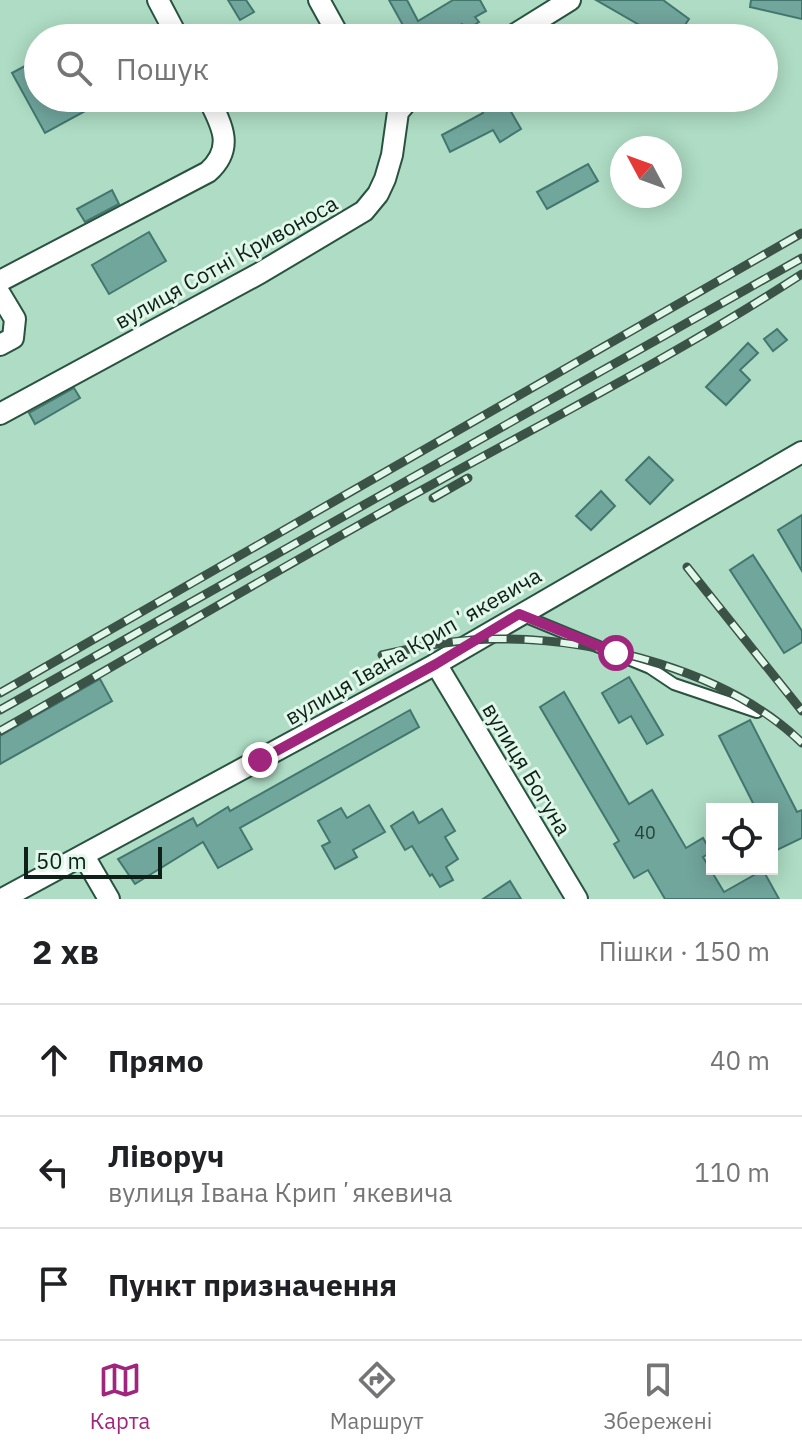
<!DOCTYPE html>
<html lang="uk">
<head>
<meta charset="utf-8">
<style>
  body { margin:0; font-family:"IBM Plex Sans",sans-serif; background:#f6f6f6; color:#202124 }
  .controls { position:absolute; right:24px; bottom:24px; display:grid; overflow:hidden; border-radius:0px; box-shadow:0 4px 20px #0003 }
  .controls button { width:72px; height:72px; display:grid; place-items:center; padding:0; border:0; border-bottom:2px solid #e0e0e0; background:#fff; color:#202124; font:40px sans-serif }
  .compass { position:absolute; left:610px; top:136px; width:72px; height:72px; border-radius:50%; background:#fff; box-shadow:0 4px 20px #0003; rotate:311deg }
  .scale { position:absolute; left:24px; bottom:20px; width:138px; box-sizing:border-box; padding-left:8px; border:4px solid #0e2017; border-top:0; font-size:22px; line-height:28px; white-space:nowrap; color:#0e2017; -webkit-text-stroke:6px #e0f7ea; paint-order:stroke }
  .stop { position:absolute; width:24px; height:24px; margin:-18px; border:6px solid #a0267d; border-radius:50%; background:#fff }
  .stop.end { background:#a0267d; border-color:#fff; box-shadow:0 2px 8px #0008 }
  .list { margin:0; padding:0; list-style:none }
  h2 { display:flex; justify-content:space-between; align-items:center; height:104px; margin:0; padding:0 32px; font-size:34px }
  h2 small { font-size:26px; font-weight:400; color:#757577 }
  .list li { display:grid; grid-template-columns:52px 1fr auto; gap:24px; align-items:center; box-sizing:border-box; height:112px; padding:0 32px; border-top:2px solid #e0e0e0 }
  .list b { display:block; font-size:30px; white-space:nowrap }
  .list p { margin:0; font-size:26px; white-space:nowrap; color:#757577 }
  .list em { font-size:26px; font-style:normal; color:#757577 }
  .icon { flex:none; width:44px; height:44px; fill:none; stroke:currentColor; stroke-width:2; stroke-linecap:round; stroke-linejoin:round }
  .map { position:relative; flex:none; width:802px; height:899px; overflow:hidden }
  .search { position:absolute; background:#fff; box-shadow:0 4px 20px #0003; left:24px; right:24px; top:24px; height:88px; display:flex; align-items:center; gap:20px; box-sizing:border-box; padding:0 28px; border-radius:44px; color:#757577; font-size:30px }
  .sheet { height:440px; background:#fff }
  nav { display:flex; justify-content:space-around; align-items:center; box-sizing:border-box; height:112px; border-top:2px solid #e0e0e0; background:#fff; font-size:22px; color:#757577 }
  nav a { display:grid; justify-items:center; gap:4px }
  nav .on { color:#a0267d }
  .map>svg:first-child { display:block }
</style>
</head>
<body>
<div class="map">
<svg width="802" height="899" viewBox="0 0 802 899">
  <rect width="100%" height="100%" fill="#aedcc4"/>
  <g fill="#71a69d" stroke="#43776e" stroke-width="2">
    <polygon points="228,0 246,0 254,12 240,20"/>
    <polygon points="389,0 407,0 418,21 453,0 480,0 486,11 475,17 479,22 466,30 462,24 436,38 410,38"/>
    <polygon points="596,0 663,0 689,19 685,25 690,28 683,38 662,38"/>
    <polygon points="751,0 802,0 802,19 750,7"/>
    <polygon points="38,59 38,98 109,98 45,133 12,73"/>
    <polygon points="480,98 503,98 521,129 500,142 493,130 450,152 442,135 483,113 479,106 483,104"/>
    <polygon points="588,164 598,181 547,209 537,192"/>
    <polygon points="112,190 119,204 85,222 77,209"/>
    <polygon points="149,232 166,261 109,294 92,265"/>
    <polygon points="777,329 787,340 773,351 764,339"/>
    <polygon points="748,343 758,353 740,370 750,380 726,405 706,387"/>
    <polygon points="74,388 80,398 35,424 29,413"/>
    <polygon points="649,457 673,480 650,504 626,480"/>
    <polygon points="601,491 615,506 591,530 576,516"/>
    <polygon points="802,515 802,571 778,530"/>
    <polygon points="753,555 802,631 802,642 784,653 730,570"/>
    <polygon points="629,677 663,735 647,744 631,716 619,723 602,693"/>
    <polygon points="100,679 112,701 0,764 0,736"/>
    <polygon points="564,692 629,804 652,790 686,848 703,838 711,852 703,857 724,892 763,870 779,899 665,899 648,870 634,878 614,844 619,841 540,707"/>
    <polygon points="410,710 419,727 240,828 252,849 218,868 203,842 135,884 118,859 193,818 197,826 228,807 230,811"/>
    <polygon points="750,720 797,812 802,810 802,838 777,850 772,840 772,809 756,809 719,736"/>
    <polygon points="369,805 385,832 353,850 357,857 335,869 322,846 330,842 318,821 341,808 347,818"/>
    <polygon points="442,809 455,831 445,837 458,859 446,867 453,880 440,887 432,874 430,876 412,846 405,850 391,826 413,812 419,823"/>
    <polygon points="510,881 521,899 483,899"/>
  </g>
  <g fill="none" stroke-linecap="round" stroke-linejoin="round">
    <g stroke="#295340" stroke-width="14">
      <polyline id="service" points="521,615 650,668 674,684 757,712"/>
    </g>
    <g stroke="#295340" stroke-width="24">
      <g id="minor">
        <polyline points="158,0 178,38"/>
        <polyline points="319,0 340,38"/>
        <polyline points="509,38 570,0"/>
        <path d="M0 281 208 172C235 148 222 125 208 98"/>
        <polyline points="0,294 15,319 13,338 0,345"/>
        <polyline points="0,414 260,273 364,211 378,194 385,179 392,155 398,112 410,98"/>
        <polyline points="436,664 577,899"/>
        <polyline points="84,856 109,899"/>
        <polyline points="2,899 436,664 802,452"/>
      </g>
    </g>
    <use href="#service" stroke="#fff" stroke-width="10"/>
    <use href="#minor" stroke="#fff" stroke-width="20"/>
    <g stroke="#3a5346" stroke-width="9">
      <g id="rail">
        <polyline points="433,498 468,478"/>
        <polyline points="687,567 802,711"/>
        <path d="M382 655C420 646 458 639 497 639 597 638 728 671 802 743"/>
        <polyline points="0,693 802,233"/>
        <polyline points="0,710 802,258"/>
        <path d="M0 731C144 649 287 564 433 484 556 416 683 351 802 274"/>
      </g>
    </g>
    <use href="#rail" stroke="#e0f7ea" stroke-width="6" stroke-dasharray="18" stroke-linecap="butt"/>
  </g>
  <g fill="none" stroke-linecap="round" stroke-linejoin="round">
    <polyline stroke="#a0267d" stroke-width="10" points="260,760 436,664 519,614 616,653"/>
  </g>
  <g text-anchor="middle" stroke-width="6" stroke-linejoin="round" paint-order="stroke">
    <g font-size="18" fill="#274238">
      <text x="645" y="839">40</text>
    </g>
    <g font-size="22" fill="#0e2017" stroke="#e0f7ea">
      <text transform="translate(226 262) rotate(-29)" y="8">вулиця Сотні Кривоноса</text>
      <text transform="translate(413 646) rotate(-30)" y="8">вулиця Івана Крипʼякевича</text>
      <text transform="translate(527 769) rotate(59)" y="8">вулиця Богуна</text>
    </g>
  </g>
</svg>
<div class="controls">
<button><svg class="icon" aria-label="locate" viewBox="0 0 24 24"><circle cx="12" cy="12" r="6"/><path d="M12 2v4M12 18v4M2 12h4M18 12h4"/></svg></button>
</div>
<svg class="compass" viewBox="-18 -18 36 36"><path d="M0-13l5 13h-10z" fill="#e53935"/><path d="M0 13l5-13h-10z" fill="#757577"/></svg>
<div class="scale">50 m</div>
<div class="stop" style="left:616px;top:653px"></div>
<div class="stop end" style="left:260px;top:760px"></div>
<div class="search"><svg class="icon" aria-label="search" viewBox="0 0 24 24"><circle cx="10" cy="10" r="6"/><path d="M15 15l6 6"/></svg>Пошук</div>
</div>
<section class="sheet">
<h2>2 хв<small>Пішки · 150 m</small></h2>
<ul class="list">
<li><svg class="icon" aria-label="ahead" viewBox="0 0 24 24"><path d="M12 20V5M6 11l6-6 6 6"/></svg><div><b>Прямо</b></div><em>40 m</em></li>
<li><svg class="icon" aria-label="left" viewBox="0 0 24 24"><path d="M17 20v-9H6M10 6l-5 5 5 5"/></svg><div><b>Ліворуч</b><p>вулиця Івана Крипʼякевича</p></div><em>110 m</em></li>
<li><svg class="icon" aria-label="arrive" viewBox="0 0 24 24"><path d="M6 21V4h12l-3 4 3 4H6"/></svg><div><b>Пункт призначення</b></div></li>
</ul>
</section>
<nav>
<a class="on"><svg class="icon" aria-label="map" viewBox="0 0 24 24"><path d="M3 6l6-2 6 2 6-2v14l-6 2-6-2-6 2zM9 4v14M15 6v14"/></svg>Карта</a>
<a><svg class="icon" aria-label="directions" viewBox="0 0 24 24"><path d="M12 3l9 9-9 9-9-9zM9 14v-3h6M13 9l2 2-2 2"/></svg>Маршрут</a>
<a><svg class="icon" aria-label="saved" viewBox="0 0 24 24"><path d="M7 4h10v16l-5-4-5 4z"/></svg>Збережені</a>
</nav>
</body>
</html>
